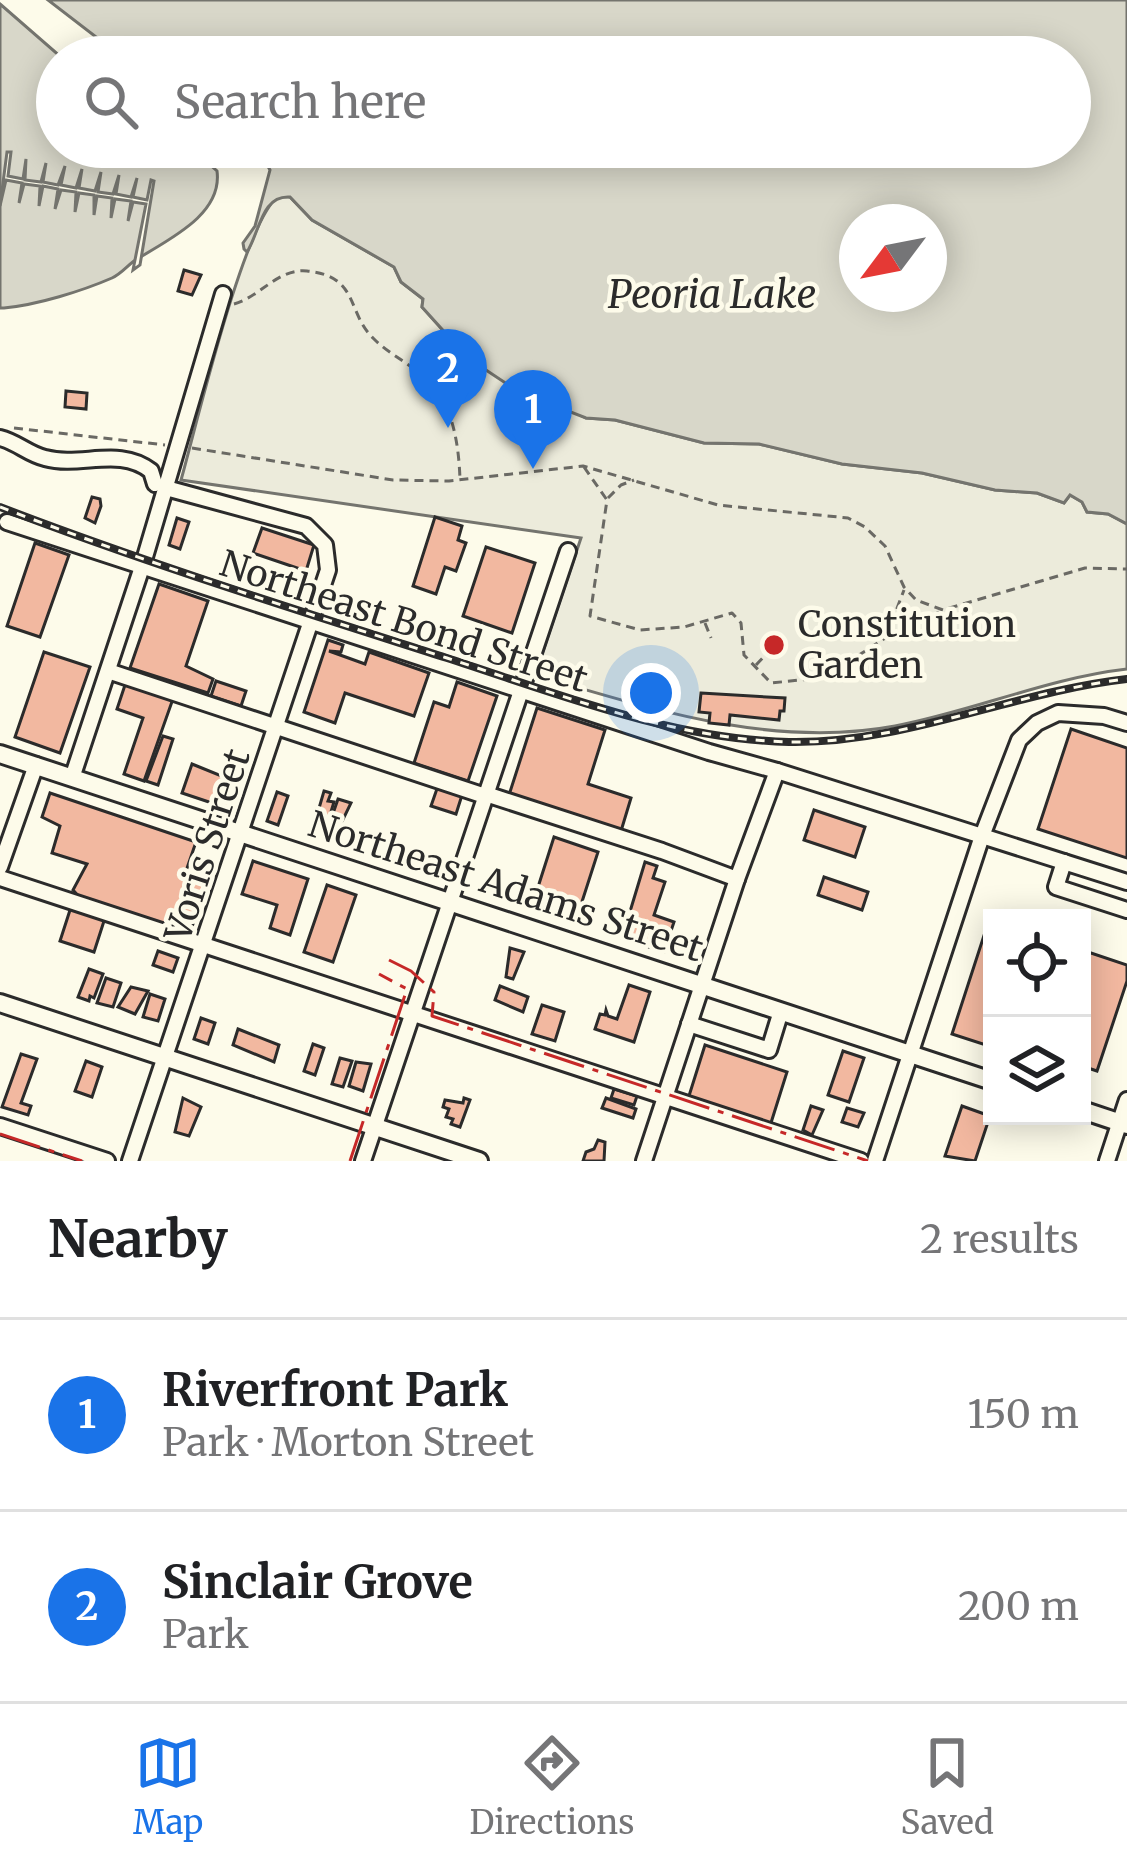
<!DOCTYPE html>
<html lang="en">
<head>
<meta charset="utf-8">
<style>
  body { margin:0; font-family:Merriweather,serif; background:#f2f2f2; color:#202124 }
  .controls { position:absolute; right:36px; bottom:36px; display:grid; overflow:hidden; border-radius:0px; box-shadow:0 6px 30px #0003 }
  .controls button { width:108px; height:108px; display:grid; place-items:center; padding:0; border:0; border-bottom:3px solid #e0e0e0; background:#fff; color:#202124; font:60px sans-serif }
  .compass { position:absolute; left:839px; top:204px; width:108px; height:108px; border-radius:50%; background:#fff; box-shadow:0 6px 30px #0003; rotate:238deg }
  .you { position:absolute; left:651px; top:693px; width:42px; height:42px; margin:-30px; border:9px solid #fff; border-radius:50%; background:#1a73e8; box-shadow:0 0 0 18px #1a73e833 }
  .badge { display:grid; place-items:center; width:78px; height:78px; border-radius:50%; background:#1a73e8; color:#fff; font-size:39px; font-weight:700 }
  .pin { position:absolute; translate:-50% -99px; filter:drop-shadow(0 3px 6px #0008) }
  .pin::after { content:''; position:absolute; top:63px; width:42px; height:36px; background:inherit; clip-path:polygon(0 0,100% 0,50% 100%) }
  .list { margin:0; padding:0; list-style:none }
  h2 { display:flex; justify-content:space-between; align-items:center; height:156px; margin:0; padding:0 48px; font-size:51px }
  h2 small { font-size:39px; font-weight:400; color:#757577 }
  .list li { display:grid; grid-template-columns:78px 1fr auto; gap:36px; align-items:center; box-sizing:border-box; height:192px; padding:0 48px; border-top:3px solid #e0e0e0 }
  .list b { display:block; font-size:45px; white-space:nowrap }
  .list p { margin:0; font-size:39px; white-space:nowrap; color:#757577 }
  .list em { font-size:39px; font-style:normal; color:#757577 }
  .icon { flex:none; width:66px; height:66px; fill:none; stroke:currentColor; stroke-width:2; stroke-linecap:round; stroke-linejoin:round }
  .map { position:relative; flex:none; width:1127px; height:1161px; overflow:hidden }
  .search { position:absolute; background:#fff; box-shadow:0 6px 30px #0003; left:36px; right:36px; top:36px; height:132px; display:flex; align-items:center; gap:30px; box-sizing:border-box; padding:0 42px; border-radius:66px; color:#757577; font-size:45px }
  .sheet { height:540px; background:#fff }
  nav { display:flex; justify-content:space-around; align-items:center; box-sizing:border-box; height:168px; border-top:3px solid #e0e0e0; background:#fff; font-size:33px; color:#757577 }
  nav a { display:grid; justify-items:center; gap:6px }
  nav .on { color:#1a73e8 }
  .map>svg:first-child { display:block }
</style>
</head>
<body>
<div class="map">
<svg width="1127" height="1161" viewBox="0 0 1127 1161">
  <rect width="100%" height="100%" fill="#fdfbea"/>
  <path fill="#ecebdb" stroke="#74746e" stroke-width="3" d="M279 196 290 197 312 220 394 267 401 282 423 299 422 307 468 358 586 418 615 420 704 443 759 444 842 464 922 473 995 490 1037 493 1064 503 1070 495 1082 502 1087 512 1108 514 1127 524V669C1048 678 974 711 895 726 772 749 652 709 535 675L581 538 181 480C195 431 245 217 279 196Z"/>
  <g fill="#d8d7c9" stroke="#74746e" stroke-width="3" fill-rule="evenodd">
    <path d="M48 0H1127V524L1108 514 1087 512 1082 502 1070 495 1064 503 1037 493 995 490 922 473 842 464 759 444 704 443 615 420 586 418 519 392 468 358 422 307 423 299 401 282 394 267 312 220 290 197C261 195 260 232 247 252L244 249 243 243 255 226 270 170 257 147H1070V57H122ZM857 222H929V294H857Z"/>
    <path d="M0 4 61 57H57V147H190L217 171C223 216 165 241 134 261 126 267 121 274 112 278 82 291 37 305 4 308H0Z"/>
  </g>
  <polygon fill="#fdfbea" stroke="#74746e" stroke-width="3" points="7,152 11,152 8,176 23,179 26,159 25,180 41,182 46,163 43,182 58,185 65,166 61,185 76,188 82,169 79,188 95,191 101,172 98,192 113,194 119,175 116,194 131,197 137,178 133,197 147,200 151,180 154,181 140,265 133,270 146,204 133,202 128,221 131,201 115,199 111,218 112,198 97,196 94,215 94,195 79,193 75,212 76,192 61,190 55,209 58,189 43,186 39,206 40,186 24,184 19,203 22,183 6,180 0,206"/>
  <g fill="#f2b8a0" stroke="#2b2b2b" stroke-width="3">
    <polygon points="184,270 201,275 192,295 178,291"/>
    <polygon points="66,391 87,393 86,409 65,407"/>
    <polygon points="92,497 100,499 101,506 95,523 85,518"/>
    <polygon points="435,517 462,526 458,540 466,543 456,571 445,567 436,594 413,586"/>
    <polygon points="177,518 189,522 180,549 169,545"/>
    <polygon points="262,528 314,545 306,571 253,553"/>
    <polygon points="35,543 69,555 40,637 7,626"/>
    <polygon points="486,547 535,563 512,633 463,616"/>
    <polygon points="159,584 208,601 186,666 213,679 208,693 130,668"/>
    <polygon points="328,640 343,645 341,652 329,651 365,664 369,652 429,673 414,716 345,693 335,723 304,712"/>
    <polygon points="44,652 90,667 60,753 15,737"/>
    <polygon points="127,679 174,696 144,781 124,774 143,718 117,709"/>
    <polygon points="216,681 246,691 241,706 211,696"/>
    <polygon points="457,682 497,696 468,781 414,763 434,702 449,707"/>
    <polygon points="701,693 785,698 784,711 780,711 779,720 730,715 729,725 709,723 710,713 699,712"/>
    <polygon points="537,708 605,730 588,784 631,798 621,831 509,795"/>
    <polygon points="1071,729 1127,748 1127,858 1038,829"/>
    <polygon points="163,736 173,739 158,785 146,781"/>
    <polygon points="192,764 239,783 230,809 182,793"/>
    <polygon points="439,783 463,792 456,814 431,806"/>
    <polygon points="324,791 331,793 328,801 334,802 326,828 315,822"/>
    <polygon points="277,792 288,796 278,825 267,821"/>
    <polygon points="50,793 196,842 186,871 208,878 189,936 82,900 73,890 87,864 52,853 60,826 42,817"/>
    <polygon points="338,799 351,803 336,834 327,831"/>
    <polygon points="814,810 865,827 855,857 804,840"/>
    <polygon points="554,837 598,852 579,911 568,907 564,919 531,909"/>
    <polygon points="253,861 308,879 290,935 270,928 277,905 242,894"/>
    <polygon points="645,862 657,866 653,878 665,882 654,915 674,922 664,952 622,938"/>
    <polygon points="824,877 868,892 862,910 818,895"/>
    <polygon points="327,885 356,895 333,962 304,952"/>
    <polygon points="71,907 105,918 94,952 60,941"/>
    <polygon points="990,917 994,918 992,1047 952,1034"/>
    <polygon points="510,948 524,952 513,979 506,977"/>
    <polygon points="1082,950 1127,965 1127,981 1097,1071 1088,1068 1085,1078 1082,1077"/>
    <polygon points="158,951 178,958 173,972 153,965"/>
    <polygon points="89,969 103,974 94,998 90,996 89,1001 78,997"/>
    <polygon points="106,978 121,983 113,1007 97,1003"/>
    <polygon points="629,985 650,992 634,1042 595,1029 600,1014 605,1015 606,1010 608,1016 617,1019"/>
    <polygon points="500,986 528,997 523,1012 495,1000"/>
    <polygon points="131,987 148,991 135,1014 118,1007"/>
    <polygon points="150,994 165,999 158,1021 143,1017"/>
    <polygon points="542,1005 564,1012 555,1041 532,1034"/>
    <polygon points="201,1018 215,1023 208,1044 194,1039"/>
    <polygon points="238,1029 279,1045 274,1062 233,1045"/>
    <polygon points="313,1044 324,1048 315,1075 304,1071"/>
    <polygon points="705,1045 787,1072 770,1126 688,1099"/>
    <polygon points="843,1051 864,1058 849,1102 828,1095"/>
    <polygon points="21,1054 37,1059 21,1103 31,1106 28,1115 2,1107"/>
    <polygon points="340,1058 352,1061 343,1087 332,1084"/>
    <polygon points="86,1061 102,1067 92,1097 75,1091"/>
    <polygon points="356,1062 371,1064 363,1091 349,1086"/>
    <polygon points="614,1089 637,1096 634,1105 611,1098"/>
    <polygon points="183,1098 201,1107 189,1136 175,1132"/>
    <polygon points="464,1098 470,1100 460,1127 451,1124 453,1119 446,1117 449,1109 443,1107 445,1100 463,1103"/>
    <polygon points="606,1098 636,1109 633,1118 602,1108"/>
    <polygon points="811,1106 823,1110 812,1135 803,1130"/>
    <polygon points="962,1106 990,1116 975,1161 945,1156"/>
    <polygon points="847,1108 864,1113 858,1127 842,1122"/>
    <polygon points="598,1140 605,1142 604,1161 583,1161 586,1152 594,1149"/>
  </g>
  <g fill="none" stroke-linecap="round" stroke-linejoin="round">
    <g stroke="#2b2b2b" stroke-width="20">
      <g id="minor">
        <path d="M0 438C17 442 28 454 45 458 81 468 119 446 151 471L155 484"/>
        <polyline points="7,522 709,752 777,771 1127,882"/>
        <polyline points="108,671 485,796"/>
        <polyline points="72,778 142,567 223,294"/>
        <polyline points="486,794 662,851 737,879"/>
        <polyline points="1064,862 1056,887 1127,910"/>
        <polyline points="0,867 36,765"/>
        <polyline points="0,878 861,1161"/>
        <polyline points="689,1024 769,1050 781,1011"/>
        <polyline points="0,1126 107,1161"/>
        <polyline points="130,1161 328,570 325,545 306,526 166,488"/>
        <polyline points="363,1161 568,551"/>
        <polyline points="644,1161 737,879 777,771"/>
        <polyline points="875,1161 982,836 1019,740 1037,723 1058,713 1104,716 1127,723"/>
        <polyline points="1107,1161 1127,1100"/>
      </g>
    </g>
    <g stroke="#2b2b2b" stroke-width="22">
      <g id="major">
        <polyline points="0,754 992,1081"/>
        <polyline points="0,1003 479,1161"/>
        <polyline points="1082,1110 1127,1125"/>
      </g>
    </g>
    <g stroke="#6a6964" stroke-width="3" stroke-dasharray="9 6" stroke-linecap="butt">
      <path d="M234 304C260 297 278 268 307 271 360 276 346 313 374 339 389 354 410 364 426 378 453 402 459 446 460 480"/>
      <polyline points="14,428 165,445"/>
      <polyline points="192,448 393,480 449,481 583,466 718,505 848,518 865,527 885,546 904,587 916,600 943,610 1085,568 1127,569"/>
      <polyline points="584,467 607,500 590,616 640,630 684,627 732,613 741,623 744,655 771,683 810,679 842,666 890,635 939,612"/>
      <polyline points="608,498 621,485 634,480"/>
      <polyline points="705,623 711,638"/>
      <polyline points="886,637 904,590"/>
      <circle cx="775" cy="645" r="6"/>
      <polyline points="756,665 770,650"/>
    </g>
    <use href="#minor" stroke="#fdfbea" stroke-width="14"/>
    <use href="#major" stroke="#fdfbea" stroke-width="16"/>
    <g stroke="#2b2b2b" stroke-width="8">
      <path id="rail" d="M0 507C146 563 297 610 447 658 558 694 671 739 789 742 906 744 1012 692 1127 679"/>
    </g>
    <use href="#rail" stroke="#fdfbea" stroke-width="3" stroke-dasharray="9" stroke-linecap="butt"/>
    <g stroke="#c62828" stroke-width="3" stroke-dasharray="42 9 6 9" stroke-linecap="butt">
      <polyline points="389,960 411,971 434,992 432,1016 868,1161"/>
      <polyline points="0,1134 82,1161"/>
      <polyline points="350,1161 407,989 379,974"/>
    </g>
  </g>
  <circle fill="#c62828" stroke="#fdfbea" stroke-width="4.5" cx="774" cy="645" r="12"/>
  <g text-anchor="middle" stroke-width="9" stroke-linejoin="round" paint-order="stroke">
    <g font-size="36" fill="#2b2b2b" stroke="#fdfbea">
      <text transform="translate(404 621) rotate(18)" y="13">Northeast Bond Street</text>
      <text transform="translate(207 845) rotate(-72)" y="13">Voris Street</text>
      <text transform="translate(506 886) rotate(18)" y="13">Northeast Adams Street</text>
    </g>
    <g font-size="36" fill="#2b2b2b" stroke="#fdfbea" text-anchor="start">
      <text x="798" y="637">Constitution<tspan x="798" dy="41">Garden</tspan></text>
    </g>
    <g font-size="39" font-style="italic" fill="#2b2b2b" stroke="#fdfbea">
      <text x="712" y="308">Peoria Lake</text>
    </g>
  </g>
</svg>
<div class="controls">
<button><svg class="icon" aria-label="locate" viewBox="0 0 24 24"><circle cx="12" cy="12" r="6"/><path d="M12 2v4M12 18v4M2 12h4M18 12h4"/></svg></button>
<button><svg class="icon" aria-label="layers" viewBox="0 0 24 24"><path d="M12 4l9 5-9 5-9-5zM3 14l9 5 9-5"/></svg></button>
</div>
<svg class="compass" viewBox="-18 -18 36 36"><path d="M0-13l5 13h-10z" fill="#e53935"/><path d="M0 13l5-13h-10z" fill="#757577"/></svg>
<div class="you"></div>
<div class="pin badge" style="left:533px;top:469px">1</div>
<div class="pin badge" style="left:448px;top:428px">2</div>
<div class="search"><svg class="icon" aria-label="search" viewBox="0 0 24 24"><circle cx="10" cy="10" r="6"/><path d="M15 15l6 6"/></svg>Search here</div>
</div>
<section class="sheet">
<h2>Nearby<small>2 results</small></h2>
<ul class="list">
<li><span class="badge">1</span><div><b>Riverfront Park</b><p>Park · Morton Street</p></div><em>150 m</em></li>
<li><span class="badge">2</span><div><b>Sinclair Grove</b><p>Park</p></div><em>200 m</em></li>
</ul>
</section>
<nav>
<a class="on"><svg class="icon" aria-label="map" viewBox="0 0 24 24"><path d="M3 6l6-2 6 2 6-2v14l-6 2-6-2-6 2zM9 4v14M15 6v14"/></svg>Map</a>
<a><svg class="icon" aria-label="directions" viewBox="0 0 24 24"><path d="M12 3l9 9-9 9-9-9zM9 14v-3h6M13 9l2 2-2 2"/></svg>Directions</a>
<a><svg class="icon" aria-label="saved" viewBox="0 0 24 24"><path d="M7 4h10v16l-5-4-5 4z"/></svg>Saved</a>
</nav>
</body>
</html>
